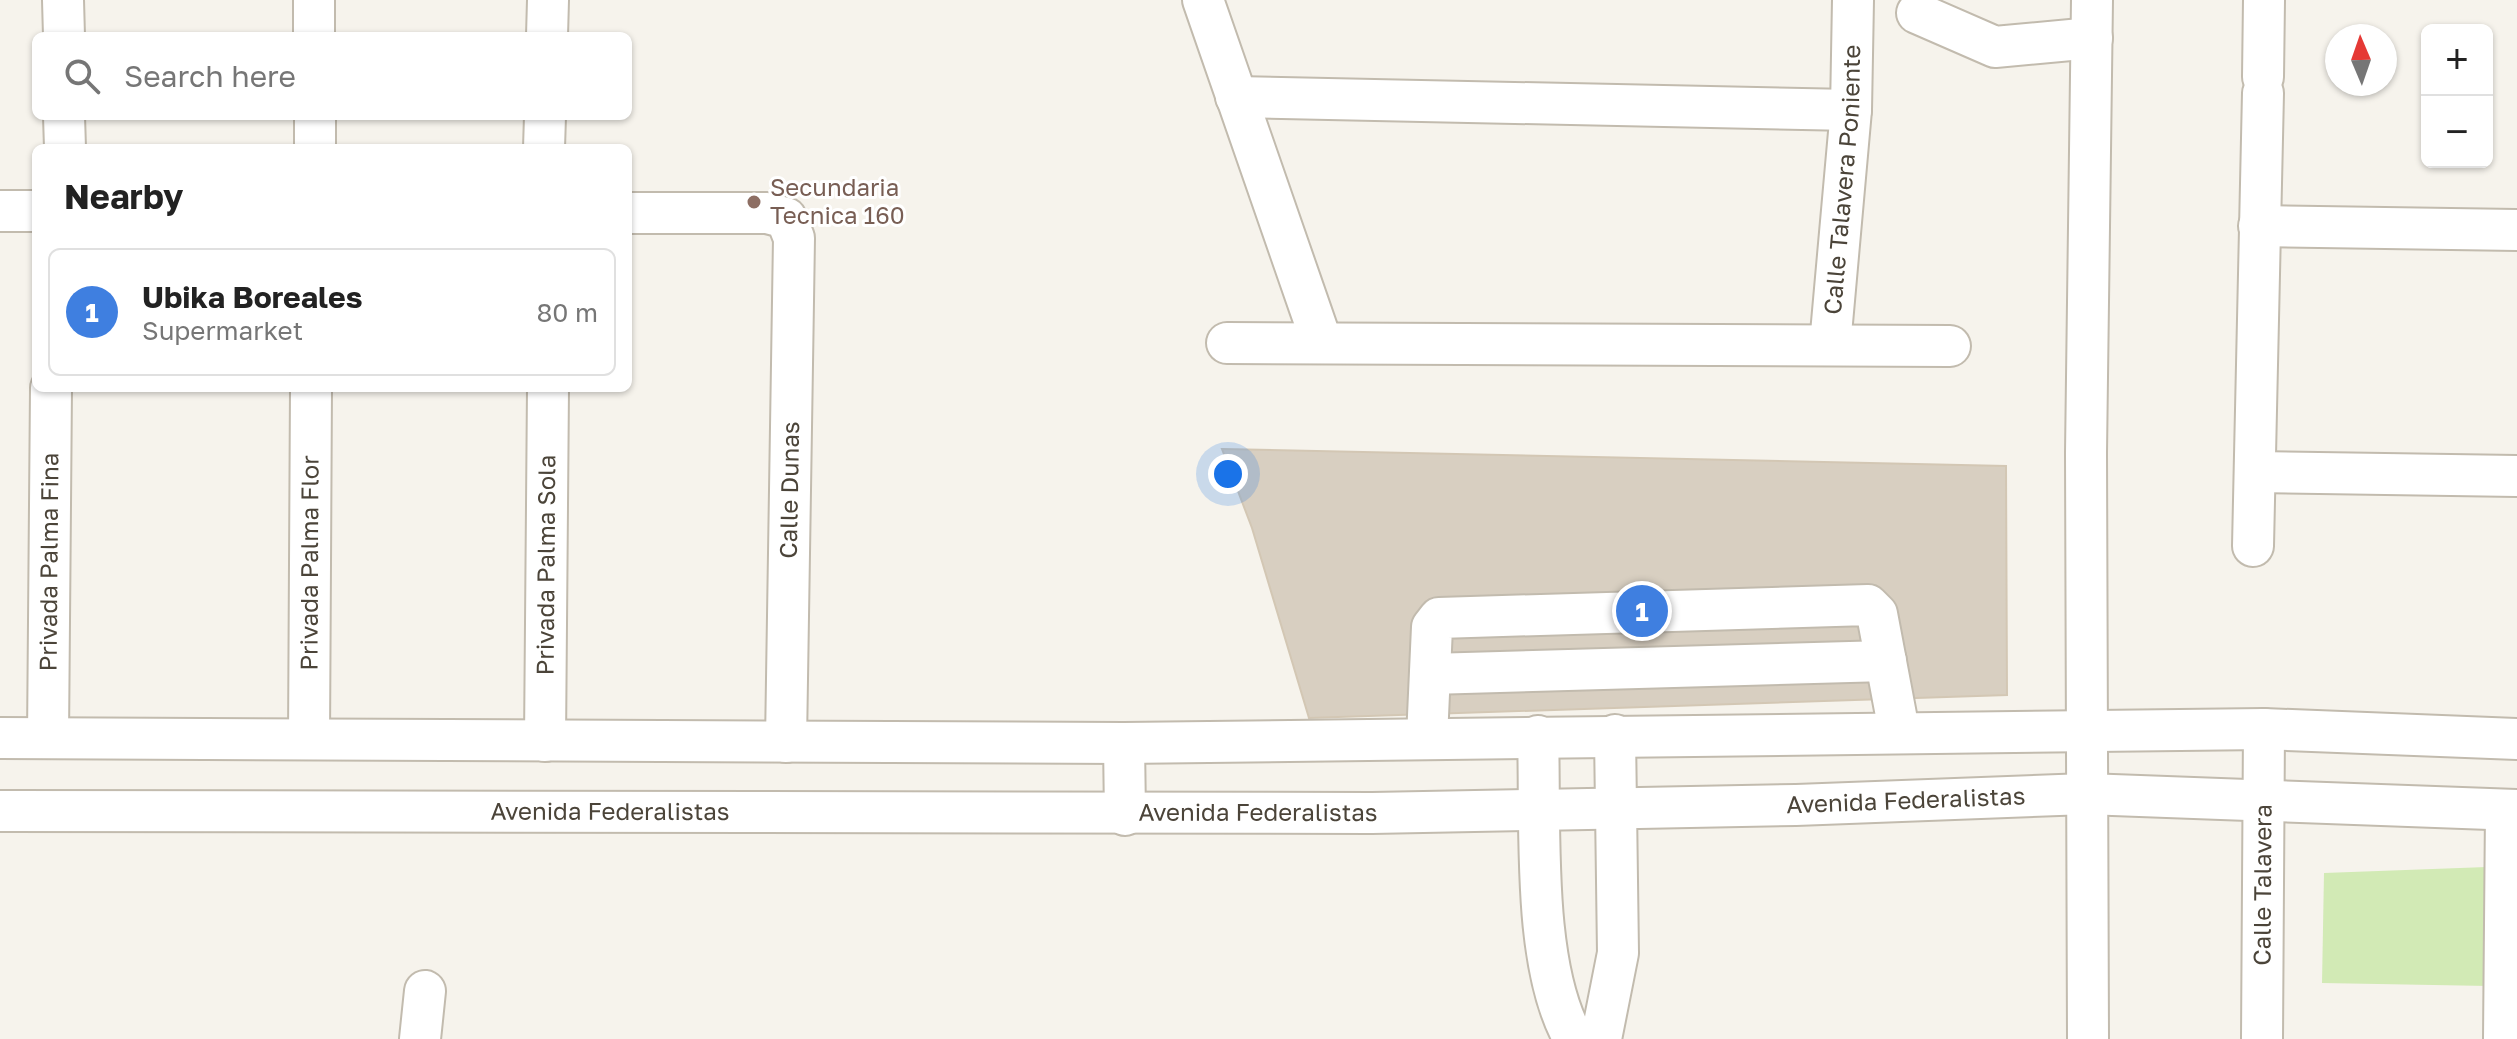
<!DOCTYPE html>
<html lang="en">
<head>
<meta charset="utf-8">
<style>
  body { margin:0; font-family:"Golos Text",sans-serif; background:#f2f2f2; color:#222 }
  .controls { position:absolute; right:24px; top:24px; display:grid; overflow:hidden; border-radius:12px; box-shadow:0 2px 6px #0004 }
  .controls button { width:72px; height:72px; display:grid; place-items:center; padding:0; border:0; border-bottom:2px solid #e0e0e0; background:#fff; color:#222; font:40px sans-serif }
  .compass { position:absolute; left:2325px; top:24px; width:72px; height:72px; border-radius:50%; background:#fff; box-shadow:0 2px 6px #0004; rotate:358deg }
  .you { position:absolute; left:1228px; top:474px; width:28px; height:28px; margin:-20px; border:6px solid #fff; border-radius:50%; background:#1a73e8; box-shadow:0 0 0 12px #1a73e833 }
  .badge { display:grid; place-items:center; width:52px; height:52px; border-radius:50%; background:#fc3f1d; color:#fff; font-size:26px; font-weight:700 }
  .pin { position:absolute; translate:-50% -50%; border:4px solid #fff; box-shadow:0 2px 8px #0006 }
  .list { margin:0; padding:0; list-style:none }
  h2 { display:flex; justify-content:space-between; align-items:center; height:104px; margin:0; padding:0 32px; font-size:34px }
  h2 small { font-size:26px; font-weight:400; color:#767676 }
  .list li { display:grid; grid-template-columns:52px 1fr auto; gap:24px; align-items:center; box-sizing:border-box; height:128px; margin:0 16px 16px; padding:0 16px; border:2px solid #e0e0e0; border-radius:12px }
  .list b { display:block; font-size:30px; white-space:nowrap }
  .list p { margin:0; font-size:26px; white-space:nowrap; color:#767676 }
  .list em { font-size:26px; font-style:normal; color:#767676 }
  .icon { flex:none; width:44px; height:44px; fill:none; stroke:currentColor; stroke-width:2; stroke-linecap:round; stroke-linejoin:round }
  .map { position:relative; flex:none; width:2517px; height:1039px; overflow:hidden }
  .search { position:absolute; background:#fff; box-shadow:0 2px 6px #0004; left:32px; top:32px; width:600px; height:88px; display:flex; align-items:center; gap:20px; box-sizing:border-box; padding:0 28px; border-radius:12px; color:#767676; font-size:30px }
  .panel { position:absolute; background:#fff; box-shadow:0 2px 6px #0004; left:32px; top:144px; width:600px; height:248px; border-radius:12px }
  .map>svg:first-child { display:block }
</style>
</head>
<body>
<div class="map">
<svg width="2517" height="1039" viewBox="0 0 2517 1039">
  <rect width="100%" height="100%" fill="#f6f3ec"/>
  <polygon fill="#d2eab5" points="2487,867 2489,986 2322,983 2324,873"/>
  <polygon fill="#d8cfc1" stroke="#d3c7b4" stroke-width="2" points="1222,449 2006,466 2007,695 1309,718 1252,528"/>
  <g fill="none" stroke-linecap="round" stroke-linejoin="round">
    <g stroke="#c2bbae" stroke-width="44">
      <g id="minor">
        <polyline points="63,0 64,36"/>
        <polyline points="314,0 314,36"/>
        <polyline points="1203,0 1322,343"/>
        <polyline points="1917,13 1995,47 2092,38"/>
        <polyline points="547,36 548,0"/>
        <polyline points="2263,77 2264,0"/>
        <polyline points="1236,97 1851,110"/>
        <polyline points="64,116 65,148"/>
        <polyline points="315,116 315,148"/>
        <polyline points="544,148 545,116"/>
        <polyline points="0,211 36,211"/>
        <polyline points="628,213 767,213 786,218 794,238 786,742"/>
        <polyline points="2259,226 2517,230"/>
        <polyline points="1227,343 1950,346"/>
        <path id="s1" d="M1830 345 1851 110 1853 0"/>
        <polyline points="2255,472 2517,476"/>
        <polyline points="2253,546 2263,93"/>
        <polyline points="1430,674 1886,661"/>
        <path d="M1538 736C1541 823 1531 965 1574 1039"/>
        <polyline points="0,738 1124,743 2264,729 2517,739"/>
        <path id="s2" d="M48 738 51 388"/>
        <polyline points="1427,738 1432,627 1439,618 1868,605 1877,614 1899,731"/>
        <path id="s3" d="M309 739 311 388"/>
        <path id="s4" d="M545 741 548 388"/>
        <polyline points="1124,743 1125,815"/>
        <path id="s5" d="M0 811 1372 813 1796 805 2086 794 2517 810"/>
        <polyline points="420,1039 425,991"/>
        <polyline points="1601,1039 1618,953 1615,735"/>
        <polyline points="2088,1039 2086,453 2092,0"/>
        <path id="s6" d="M2262 1039 2264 729"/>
        <polyline points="2504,1039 2506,810"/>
      </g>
    </g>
    <use href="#minor" stroke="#fff" stroke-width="40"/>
  </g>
  <circle fill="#8d6e63" stroke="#fff" stroke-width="3" cx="754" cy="202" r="8"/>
  <g text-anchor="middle" stroke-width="6" stroke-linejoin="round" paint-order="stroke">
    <g font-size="24" fill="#4b4439" stroke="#fff">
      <text dy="8" stroke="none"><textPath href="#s1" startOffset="166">Calle Talavera Poniente</textPath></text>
      <text transform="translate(790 490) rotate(-89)" y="8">Calle Dunas</text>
      <text dy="8" stroke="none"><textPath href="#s2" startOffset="176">Privada Palma Fina</textPath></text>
      <text dy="8" stroke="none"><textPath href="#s3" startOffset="176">Privada Palma Flor</textPath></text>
      <text dy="8" stroke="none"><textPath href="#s4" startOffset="176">Privada Palma Sola</textPath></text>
      <text dy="8" stroke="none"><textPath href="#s5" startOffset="1906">Avenida Federalistas</textPath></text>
      <text dy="8" stroke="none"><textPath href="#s5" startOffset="610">Avenida Federalistas</textPath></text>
      <text dy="8" stroke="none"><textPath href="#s5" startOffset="1258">Avenida Federalistas</textPath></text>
      <text dy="8" stroke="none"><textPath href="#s6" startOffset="154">Calle Talavera</textPath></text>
    </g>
    <g font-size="24" fill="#785e54" stroke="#fff" text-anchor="start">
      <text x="770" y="196">Secundaria<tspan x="770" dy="28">Tecnica 160</tspan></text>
    </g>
  </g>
</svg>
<div class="controls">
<button>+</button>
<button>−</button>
</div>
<svg class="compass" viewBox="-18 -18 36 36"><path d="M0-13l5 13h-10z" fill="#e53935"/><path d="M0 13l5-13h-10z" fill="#767676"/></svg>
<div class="you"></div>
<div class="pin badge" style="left:1642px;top:611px;background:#3f7fe0">1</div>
<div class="search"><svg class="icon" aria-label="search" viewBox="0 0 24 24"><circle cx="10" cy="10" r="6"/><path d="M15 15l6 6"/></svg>Search here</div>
<section class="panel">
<h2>Nearby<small></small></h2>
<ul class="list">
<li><span class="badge" style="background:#3f7fe0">1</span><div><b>Ubika Boreales</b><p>Supermarket</p></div><em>80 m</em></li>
</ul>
</section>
</div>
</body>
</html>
